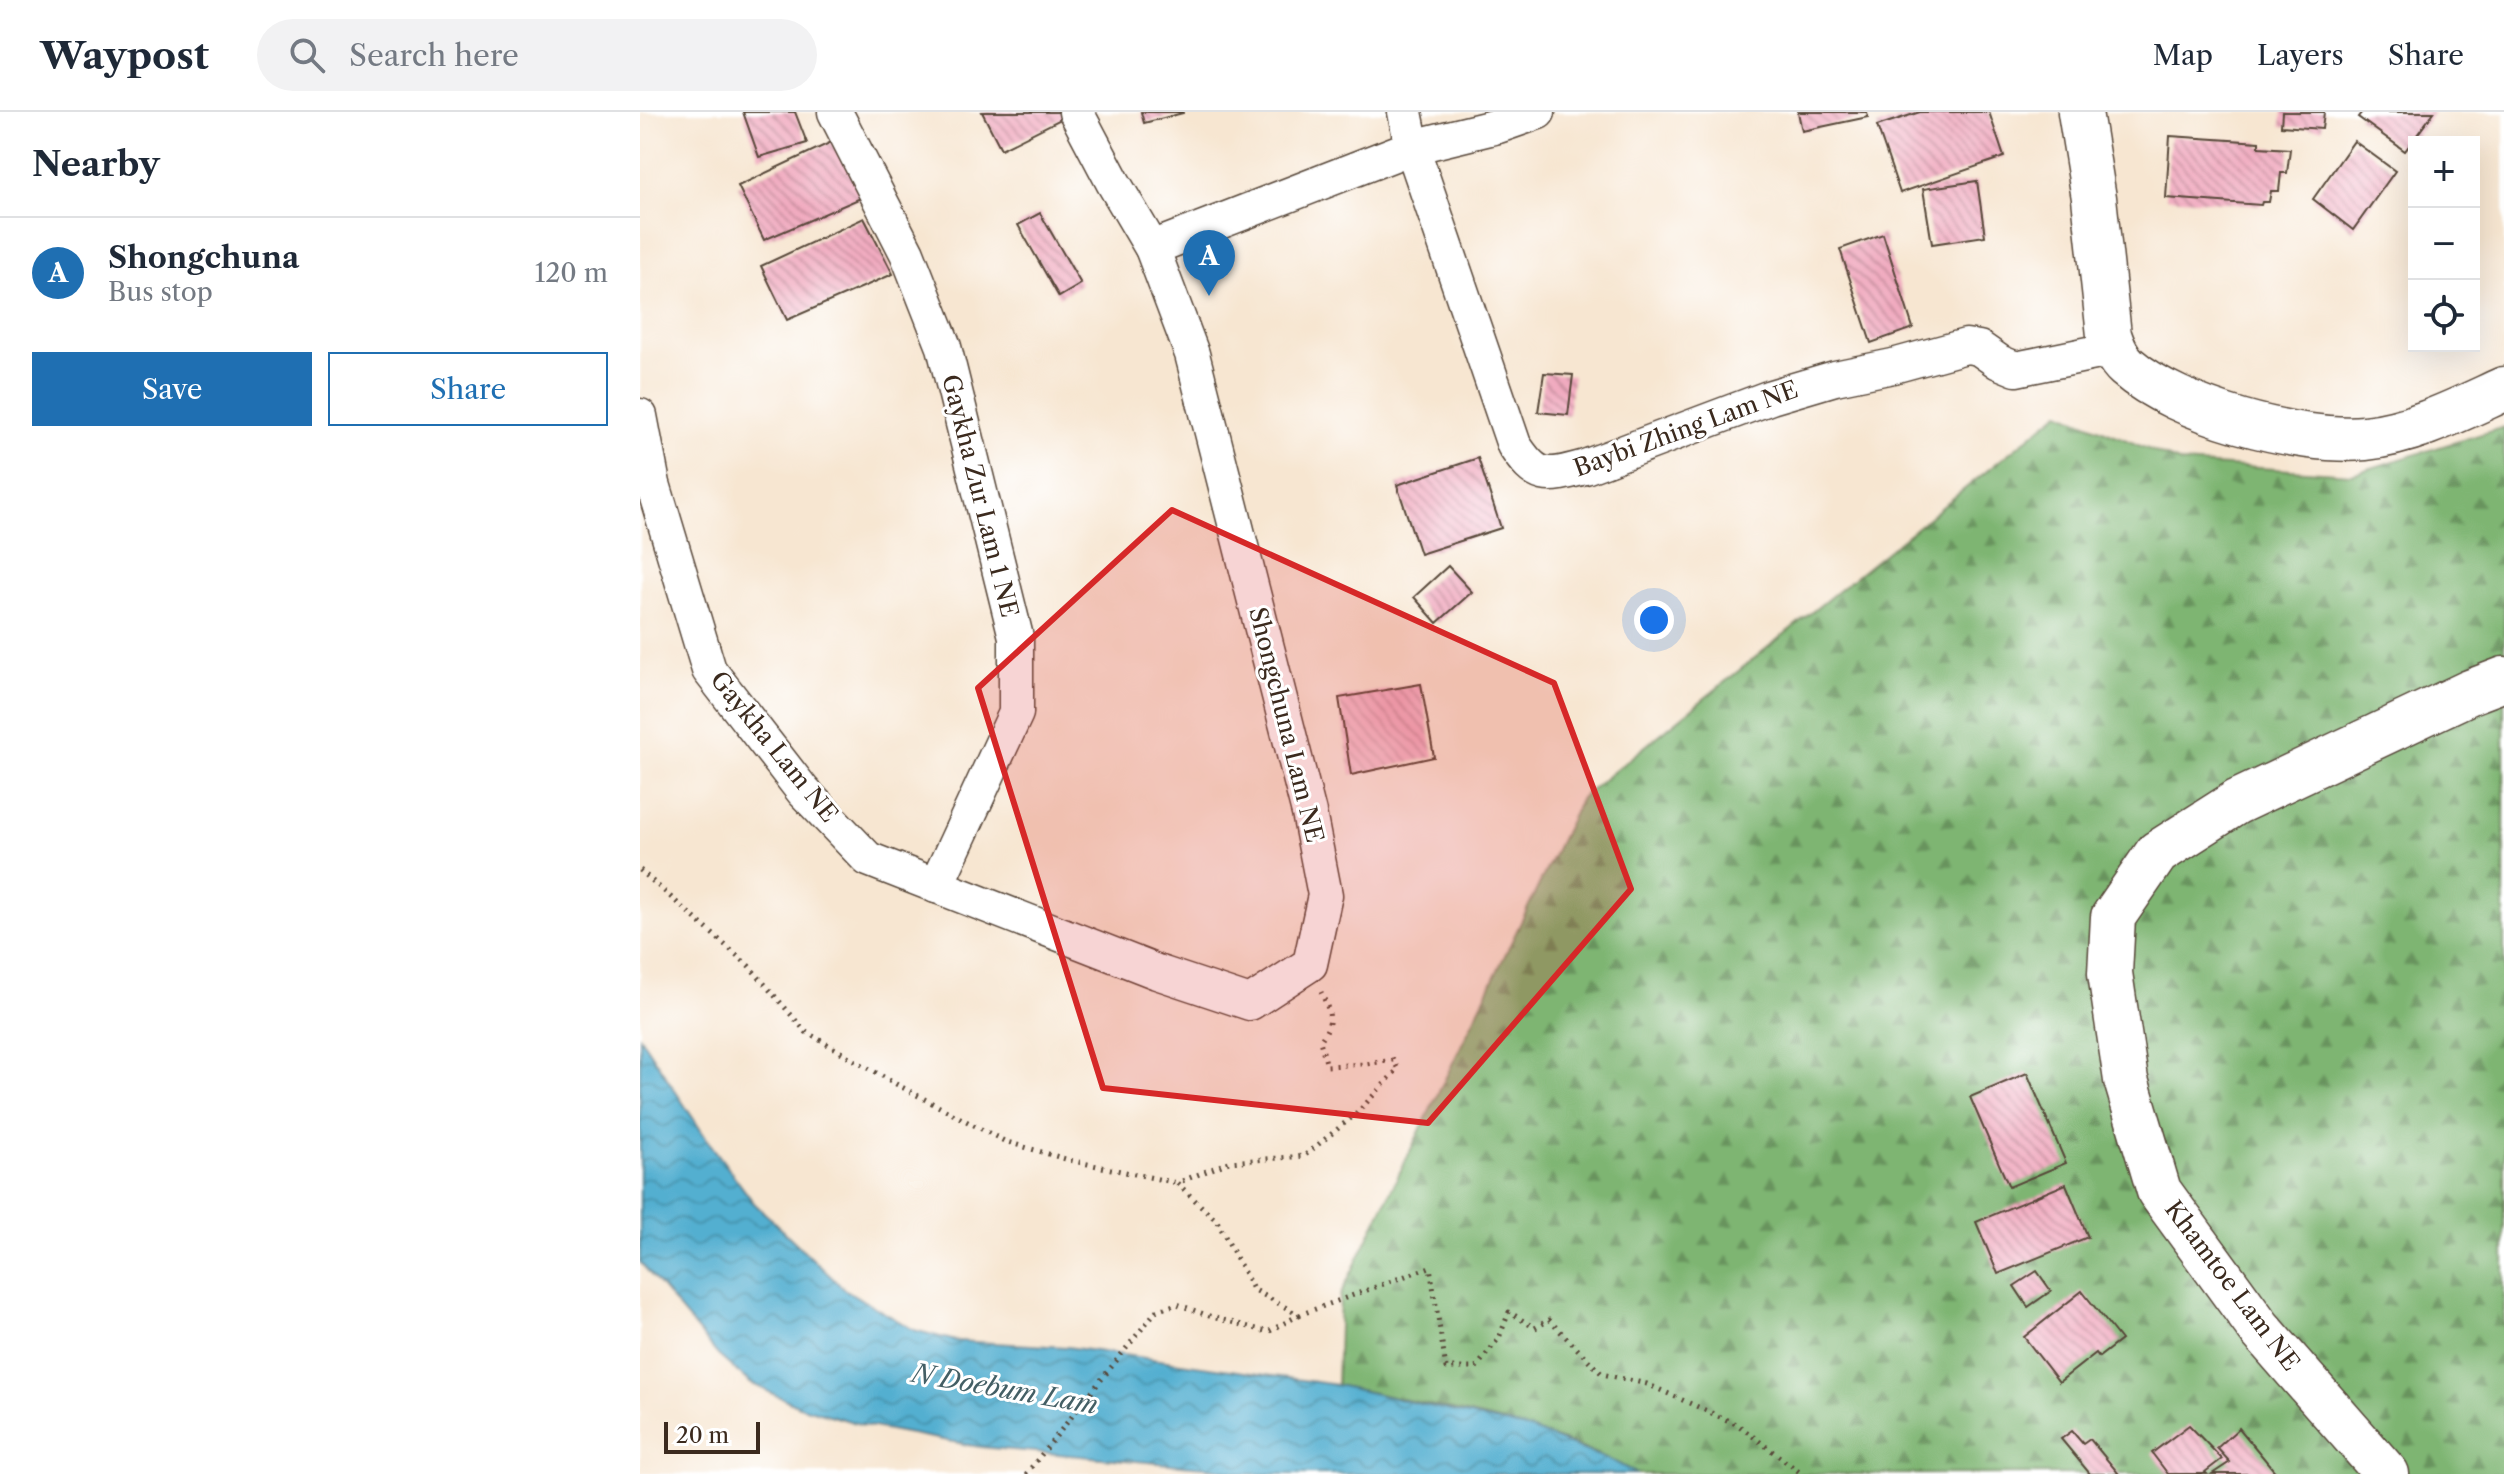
<!DOCTYPE html>
<html lang="en">
<head>
<meta charset="utf-8">
<style>
  body { margin:0; font-family:"Libre Caslon Text",serif; background:#f2f2f3; color:#1f2937 }
  .controls { position:absolute; right:24px; top:24px; display:grid; overflow:hidden; border-radius:0px; box-shadow:0 8px 32px #0002 }
  .controls button { width:72px; height:72px; display:grid; place-items:center; padding:0; border:0; border-bottom:2px solid #e0e1e3; background:#fff; color:#1f2937; font:40px sans-serif }
  .scale { position:absolute; left:24px; bottom:20px; width:96px; box-sizing:border-box; padding-left:8px; border:4px solid #3b2a1e; border-top:0; font-size:22px; line-height:28px; white-space:nowrap; color:#3b2a1e; -webkit-text-stroke:6px #fff; paint-order:stroke }
  .you { position:absolute; left:1014px; top:508px; width:28px; height:28px; margin:-20px; border:6px solid #fff; border-radius:50%; background:#1a73e8; box-shadow:0 0 0 12px #1a73e833 }
  .badge { display:grid; place-items:center; width:52px; height:52px; border-radius:50%; background:#1f6fb2; color:#fff; font-size:26px; font-weight:700 }
  .pin { position:absolute; translate:-50% -66px; filter:drop-shadow(0 2px 4px #0008) }
  .pin::after { content:''; position:absolute; top:42px; width:28px; height:24px; background:inherit; clip-path:polygon(0 0,100% 0,50% 100%) }
  .list { margin:0; padding:0; list-style:none }
  h2 { display:flex; justify-content:space-between; align-items:center; height:104px; margin:0; padding:0 32px; font-size:34px }
  h2 small { font-size:26px; font-weight:400; color:#747a83 }
  .list li { display:grid; grid-template-columns:52px 1fr auto; gap:24px; align-items:center; box-sizing:border-box; height:112px; padding:0 32px; border-top:2px solid #e0e1e3 }
  .list b { display:block; font-size:30px; white-space:nowrap }
  .list p { margin:0; font-size:26px; white-space:nowrap; color:#747a83 }
  .list em { font-size:26px; font-style:normal; color:#747a83 }
  .actions { display:flex; gap:16px; padding:24px 32px }
  .actions a { flex:1; padding:18px 0; border:2px solid #1f6fb2; border-radius:0px; text-align:center; font-size:28px; color:#1f6fb2 }
  .actions .main { background:#1f6fb2; color:#fff }
  .icon { flex:none; width:44px; height:44px; fill:none; stroke:currentColor; stroke-width:2; stroke-linecap:round; stroke-linejoin:round }
  .map { position:relative; flex:none; width:1864px; height:1362px; overflow:hidden }
  header { display:flex; align-items:center; gap:48px; box-sizing:border-box; height:112px; padding:0 40px; background:#fff; border-bottom:2px solid #e0e1e3 }
  header strong { font-size:38px }
  nav { display:flex; gap:44px; margin-inline-start:auto; font-size:28px }
  .search { width:560px; height:72px; background:#f2f2f3; display:flex; align-items:center; gap:20px; box-sizing:border-box; padding:0 28px; border-radius:44px; color:#747a83; font-size:30px }
  main { display:flex }
  aside { flex:1; background:#fff }
  .map>svg:first-child { display:block }
</style>
</head>
<body>
<header>
<strong>Waypost</strong>
<div class="search"><svg class="icon" aria-label="search" viewBox="0 0 24 24"><circle cx="10" cy="10" r="6"/><path d="M15 15l6 6"/></svg>Search here</div>
<nav><a>Map</a><a>Layers</a><a>Share</a></nav>
</header>
<main>
<aside>
<h2>Nearby<small></small></h2>
<ul class="list">
<li><span class="badge">A</span><div><b>Shongchuna</b><p>Bus stop</p></div><em>120 m</em></li>
</ul>
<div class="actions"><a class="main">Save</a><a>Share</a></div>
</aside>
<div class="map">
<svg width="1864" height="1362" viewBox="0 0 1864 1362">
  <defs>
    <pattern id="forest-firs" width="22" height="20" patternUnits="userSpaceOnUse" patternTransform="scale(2)"><rect width="22" height="20" fill="#7eb572"/><path d="M5 1l3.5 6h-7zM16 11l3.5 6h-7z" fill="#68935d"/></pattern>
    <pattern id="water-waves" width="16" height="10" patternUnits="userSpaceOnUse" patternTransform="scale(2)"><rect width="16" height="10" fill="#52afd0"/><path d="M0 5q4-4 8 0t8 0" fill="none" stroke="#458fa8"/></pattern>
    <pattern id="building-back-hatch" width="6" height="6" patternUnits="userSpaceOnUse" patternTransform="scale(2)"><rect width="6" height="6" fill="#f1abc0"/><path d="M-1 5l2 2M0 0l6 6M5-1l2 2" fill="none" stroke="#c48b9b"/></pattern>
  </defs>
  <rect width="100%" height="100%" fill="#fff"/>
  <filter id="ink" filterUnits="userSpaceOnUse"><feTurbulence type="fractalNoise" baseFrequency=".0125" numOctaves="2"/><feDisplacementMap in="SourceGraphic" scale="16" xChannelSelector="R" yChannelSelector="G"/><feConvolveMatrix kernelMatrix="1 2 1 2 8 2 1 2 1" color-interpolation-filters="sRGB"/></filter>
  <filter id="wash" filterUnits="userSpaceOnUse"><feTurbulence type="fractalNoise" baseFrequency=".006" numOctaves="4" result="noise"/><feDisplacementMap in="SourceGraphic" scale="32" xChannelSelector="R" yChannelSelector="G"/><feGaussianBlur stdDeviation="1.8" result="paint"/><feColorMatrix in="noise" values="0 0 0 0 0 0 0 0 0 0 0 0 0 0 0 0 0 1.4 0 .05"/><feComposite in="paint" operator="in"/></filter>
  <g filter="url(#wash)">
    <rect width="100%" height="100%" fill="#f7e6d1"/>
    <path fill="url(#forest-firs)" stroke="#5c7048" stroke-width="2" d="M1420 300 1541 351 1712 362 1864 315V1362H997C906 1311 798 1296 697 1273L700 1184 941 686Z"/>
    <polygon fill="url(#water-waves)" stroke="#466c77" stroke-width="2" points="0,925 66,1026 114,1091 204,1177 274,1218 316,1229 427,1235 697,1273 890,1317 977,1351 997,1362 603,1362 574,1356 340,1335 223,1313 159,1294 110,1271 78,1243 0,1150"/>
    <g id="blocks">
      <g fill="url(#building-back-hatch)">
        <polygon points="103,0 155,0 167,31 119,45"/>
        <polygon points="342,0 421,0 425,5 361,37"/>
        <polygon points="501,0 543,0 543,1 504,11"/>
        <polygon points="1158,0 1227,0 1228,5 1162,19"/>
        <polygon points="1280,0 1349,0 1364,45 1260,81 1237,14"/>
        <polygon points="1642,0 1684,0 1682,17 1641,14"/>
        <polygon points="1722,0 1794,0 1765,39 1718,5"/>
        <polygon points="1530,24 1619,30 1619,35 1650,37 1647,61 1641,61 1639,79 1631,79 1629,90 1622,90 1621,93 1526,86"/>
        <polygon points="200,26 230,82 124,128 98,74"/>
        <polygon points="1714,29 1755,59 1713,118 1673,87"/>
        <polygon points="1337,69 1345,124 1292,132 1283,77"/>
        <polygon points="400,101 441,172 419,185 378,113"/>
        <polygon points="224,106 253,162 147,208 121,154"/>
        <polygon points="1243,122 1273,216 1231,231 1200,137"/>
        <polygon points="904,261 933,263 928,303 898,300"/>
        <polygon points="838,346 861,416 780,442 757,373"/>
        <polygon points="808,454 832,480 797,511 774,485"/>
        <polygon points="781,572 794,645 711,663 699,586"/>
        <polygon points="1387,961 1426,1051 1369,1075 1330,985"/>
        <polygon points="1426,1072 1448,1125 1358,1162 1336,1110"/>
        <polygon points="1397,1159 1411,1179 1388,1195 1374,1174"/>
        <polygon points="1442,1179 1481,1228 1459,1245 1456,1241 1419,1270 1384,1225"/>
        <polygon points="1549,1313 1582,1347 1565,1360 1567,1362 1528,1362 1512,1341"/>
        <polygon points="1599,1316 1637,1362 1572,1362 1590,1350 1577,1336"/>
        <polygon points="1432,1319 1443,1332 1450,1327 1479,1362 1450,1362 1421,1327"/>
      </g>
    </g>
  </g>
  <g filter="url(#ink)">
    <use href="#blocks" fill-opacity="0" stroke="#574639" stroke-width="2"/>
    <g fill="none" stroke-linecap="round" stroke-linejoin="round">
      <g stroke="#574639" stroke-width="37">
        <g id="street">
          <polyline points="195,0 267,141 304,235 376,525 376,601 296,774"/>
          <path d="M765 0 772 35 874 333C897 368 906 366 945 355L1131 285 1195 266 1253 254 1326 234 1339 236 1359 250 1376 257 1474 237"/>
          <polyline points="512,136 772,35 858,14 898,0"/>
          <polyline points="0,304 13,372 69,558 163,679 228,747 517,860 610,891 670,852 685,783 669,701 552,242 512,136 473,70 436,0"/>
        </g>
      </g>
      <g stroke="#574639" stroke-width="47">
        <g id="secondary">
          <path d="M1440 0 1454 86 1469 223C1473 235 1477 246 1487 255 1538 299 1658 332 1725 326 1774 321 1820 297 1864 277"/>
          <polyline points="1747,1362 1619,1216 1519,1079 1486,968 1470,861 1473,805 1517,741 1597,690 1830,580 1864,567"/>
        </g>
      </g>
      <g stroke="#574639" stroke-width="5" stroke-dasharray="2 6" stroke-linecap="butt">
        <polyline points="0,758 109,854 166,920 256,972 364,1029 429,1048 537,1071"/>
        <polyline points="659,1203 790,1155 806,1256 836,1256 859,1226 869,1200 895,1216 909,1208 962,1262 1007,1272 1098,1313 1162,1362"/>
        <path d="M386 1362 516 1199 537 1192 572 1205 628 1220 659 1203 613 1177 577 1109 537 1071 589 1050 664 1044 716 1002 758 957 753 948 726 952 687 954 680 929C694 909 691 902 681 880"/>
      </g>
      <use href="#street" stroke="#fff" stroke-width="34"/>
      <use href="#secondary" stroke="#fff" stroke-width="44"/>
    </g>
  </g>
  <path fill="#d62828" fill-opacity="0.2" stroke="#d62828" stroke-width="6" stroke-linejoin="round" d="M532 398 914 571 991 777 788 1011 463 976 338 576Z"/>
  <g text-anchor="middle" stroke-width="6" stroke-linejoin="round" paint-order="stroke">
    <g font-size="24" fill="#3b2a1e" stroke="#fff">
      <text transform="translate(1046 317) rotate(-20)" y="8">Baybi Zhing Lam NE</text>
      <text transform="translate(340 384) rotate(76)" y="8">Gaykha Zur Lam 1 NE</text>
      <text transform="translate(646 613) rotate(76)" y="8">Shongchuna Lam NE</text>
      <text transform="translate(134 635) rotate(51)" y="8">Gaykha Lam NE</text>
      <text transform="translate(1592 1174) rotate(53)" y="8">Khamtoe Lam NE</text>
    </g>
    <g font-size="26" font-style="italic" fill="#445f65" stroke="#fff">
      <text transform="translate(365 1277) rotate(10)" y="9">N Doebum Lam</text>
    </g>
  </g>
</svg>
<div class="controls">
<button>+</button>
<button>−</button>
<button><svg class="icon" aria-label="locate" viewBox="0 0 24 24"><circle cx="12" cy="12" r="6"/><path d="M12 2v4M12 18v4M2 12h4M18 12h4"/></svg></button>
</div>
<div class="scale">20 m</div>
<div class="you"></div>
<div class="pin badge" style="left:569px;top:184px">A</div>
</div>
</main>
</body>
</html>
